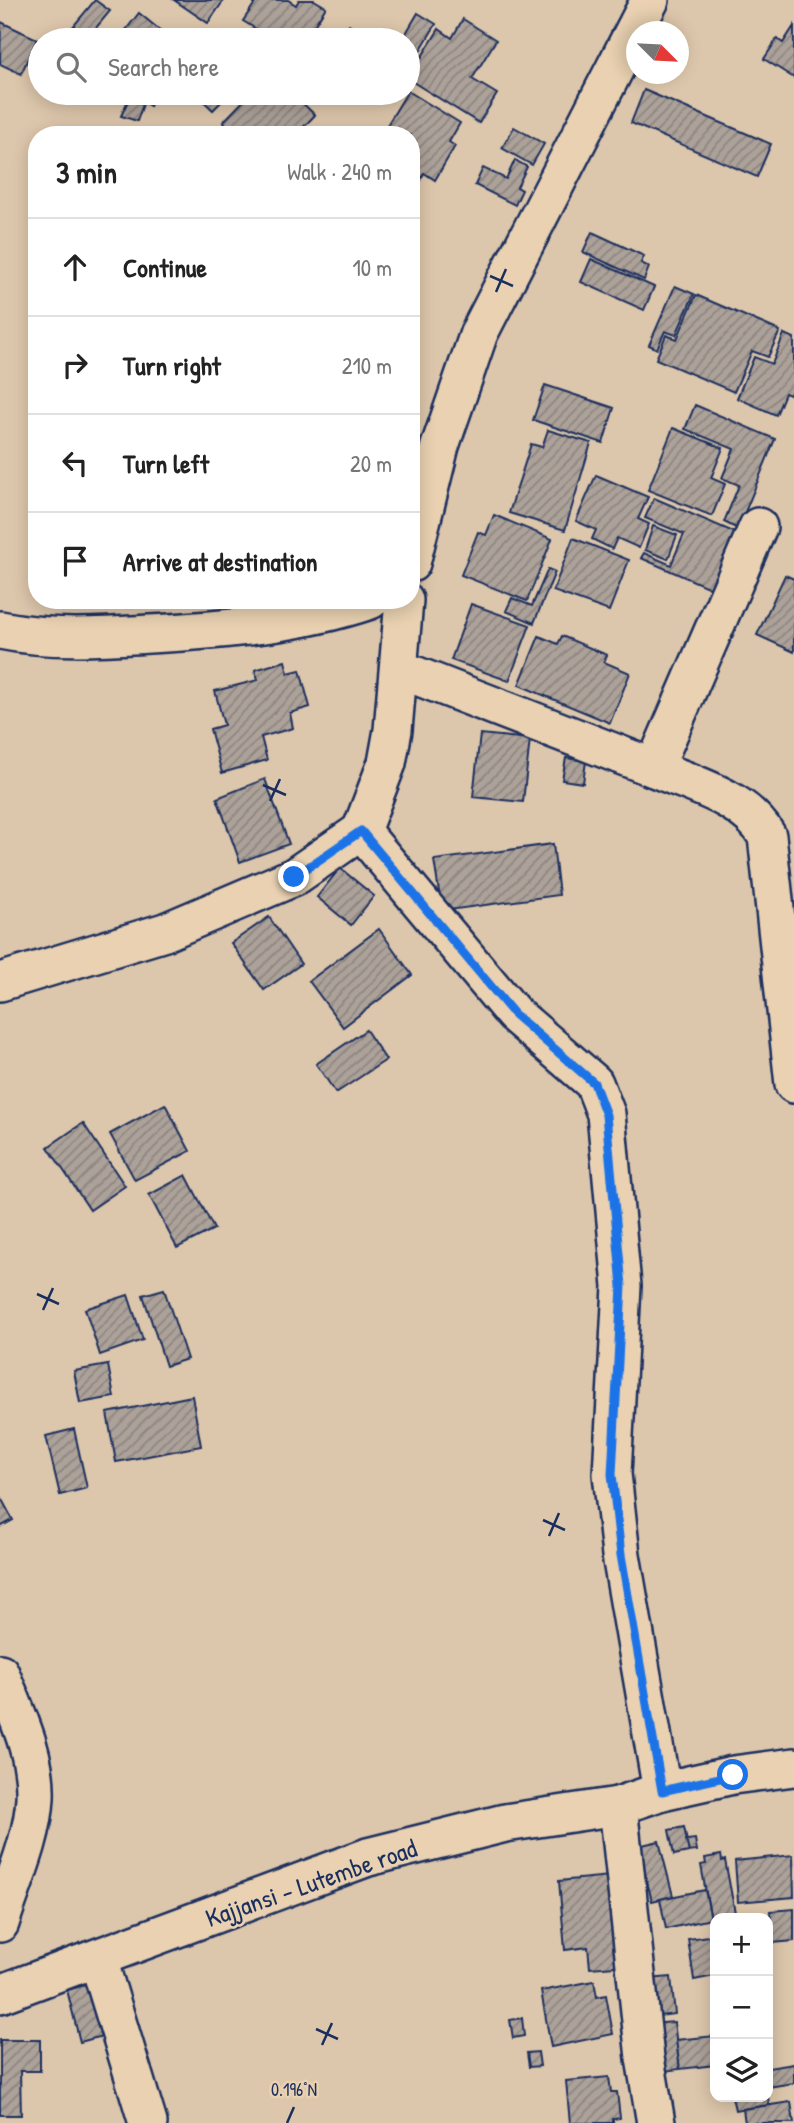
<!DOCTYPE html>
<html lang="en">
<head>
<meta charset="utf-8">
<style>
  body { margin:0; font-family:"Patrick Hand",sans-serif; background:#f2f2f2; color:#222 }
  .controls { position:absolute; right:21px; bottom:21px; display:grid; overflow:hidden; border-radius:14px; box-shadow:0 4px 18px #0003 }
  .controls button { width:63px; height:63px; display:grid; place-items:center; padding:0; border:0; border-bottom:2px solid #e0e0e0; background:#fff; color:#222; font:35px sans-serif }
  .compass { position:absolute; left:626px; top:21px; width:63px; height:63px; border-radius:50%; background:#fff; box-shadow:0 4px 18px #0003; rotate:114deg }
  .stop { position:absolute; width:21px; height:21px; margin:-16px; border:5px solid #1a73e8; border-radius:50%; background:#fff }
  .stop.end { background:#1a73e8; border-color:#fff; box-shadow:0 2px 7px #0008 }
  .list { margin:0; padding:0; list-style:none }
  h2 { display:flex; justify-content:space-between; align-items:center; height:91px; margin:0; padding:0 28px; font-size:30px }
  h2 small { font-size:23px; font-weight:400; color:#767676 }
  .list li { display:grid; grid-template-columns:46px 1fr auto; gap:21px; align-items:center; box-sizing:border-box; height:98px; padding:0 28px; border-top:2px solid #e0e0e0 }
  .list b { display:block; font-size:26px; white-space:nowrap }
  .list em { font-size:23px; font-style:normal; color:#767676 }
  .icon { flex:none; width:38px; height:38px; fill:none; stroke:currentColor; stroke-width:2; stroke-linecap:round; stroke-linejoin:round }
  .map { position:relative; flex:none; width:794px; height:2123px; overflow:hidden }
  .search { position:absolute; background:#fff; box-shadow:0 4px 18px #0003; left:28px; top:28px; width:392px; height:77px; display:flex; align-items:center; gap:18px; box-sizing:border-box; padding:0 24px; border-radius:38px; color:#767676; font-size:26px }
  .panel { position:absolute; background:#fff; box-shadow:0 4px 18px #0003; left:28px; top:126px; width:392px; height:483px; border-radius:28px }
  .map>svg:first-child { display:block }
</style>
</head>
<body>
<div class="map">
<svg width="794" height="2123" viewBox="0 0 794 2123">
  <defs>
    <pattern id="building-hatch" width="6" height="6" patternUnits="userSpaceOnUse" patternTransform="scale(1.75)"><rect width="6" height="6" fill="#ada299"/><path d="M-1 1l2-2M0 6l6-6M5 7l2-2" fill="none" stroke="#8c8480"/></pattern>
  </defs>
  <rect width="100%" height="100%" fill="#ddc7ac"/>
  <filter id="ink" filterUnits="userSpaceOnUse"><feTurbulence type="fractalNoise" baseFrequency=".0143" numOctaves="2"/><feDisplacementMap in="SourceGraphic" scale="14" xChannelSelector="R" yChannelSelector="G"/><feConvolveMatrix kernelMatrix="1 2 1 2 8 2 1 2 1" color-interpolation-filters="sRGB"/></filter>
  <g filter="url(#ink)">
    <g fill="url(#building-hatch)" stroke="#1b2f5e" stroke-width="2">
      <polygon points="95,0 110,11 86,40 62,40"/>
      <polygon points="174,0 224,0 208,23"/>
      <polygon points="257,0 288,0 296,5 299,0 314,0 326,7 314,26 325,32 320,40 274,40 243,21"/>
      <polygon points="139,13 172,40 128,40 122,35"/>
      <polygon points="418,13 436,24 418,54 408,48 408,40 402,40"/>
      <polygon points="463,19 496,40 472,79 497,94 479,123 408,79 439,29 452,38"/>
      <polygon points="1,22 37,39 21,74 0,64"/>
      <polygon points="349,25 375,40 340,40"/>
      <polygon points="794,26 794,78 764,59 777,39 783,43"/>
      <polygon points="251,30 268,40 245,40"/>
      <polygon points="644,90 771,144 757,177 631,123"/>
      <polygon points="408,91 460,123 449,142 455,146 435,180 424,173 420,181 411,176 411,135 381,135"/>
      <polygon points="140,93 158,93 150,106 137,98"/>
      <polygon points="195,93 230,93 213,110"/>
      <polygon points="251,93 292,93 315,115 296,135 237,135 223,122"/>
      <polygon points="129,98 143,104 137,121 121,116"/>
      <polygon points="514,127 544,144 532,165 502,148"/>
      <polygon points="515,160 527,167 517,187 522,190 515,205 475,185 483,168 506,179"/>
      <polygon points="592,232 644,256 641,263 649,267 644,280 583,252"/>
      <polygon points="591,259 654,287 644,310 581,282"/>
      <polygon points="675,286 694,294 676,335 665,331 657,349 649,345"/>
      <polygon points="696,295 780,331 768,357 752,351 734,392 656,359 666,335 677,339"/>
      <polygon points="784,334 794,338 794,386 790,395 785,393 776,415 737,398 754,357 772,364"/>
      <polygon points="545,385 614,408 603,443 533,420"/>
      <polygon points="695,405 775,439 738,529 724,522 739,485 722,478 734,449 685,429"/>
      <polygon points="673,428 723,448 711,478 725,484 712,516 648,490"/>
      <polygon points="548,430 591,443 565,530 509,513 531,444 542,447"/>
      <polygon points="596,475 648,497 638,519 649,524 639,548 617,538 612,549 592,539 596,530 576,521"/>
      <polygon points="654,498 736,533 712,589 641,558 644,553 671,565 684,534 645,518"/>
      <polygon points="494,515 552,539 527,601 461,575 478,532 486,535"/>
      <polygon points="653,526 677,535 668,559 645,550"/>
      <polygon points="573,538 629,560 609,611 553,591"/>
      <polygon points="548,569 555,572 534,623 506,611 512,598 532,606"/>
      <polygon points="785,575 794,579 794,652 757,635"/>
      <polygon points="471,604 530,625 509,681 451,660"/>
      <polygon points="539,636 558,644 562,636 607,655 604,662 630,673 610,723 519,685"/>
      <polygon points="285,661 288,673 300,670 310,707 290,713 293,728 261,737 267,760 222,773 210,729 224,725 215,691 258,680 255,670"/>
      <polygon points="480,734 530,739 523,802 473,797"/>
      <polygon points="566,758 586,761 583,783 562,780"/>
      <polygon points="265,779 289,844 240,862 217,798"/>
      <polygon points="553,844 559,895 442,911 434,860"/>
      <polygon points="340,868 374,896 351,925 317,897"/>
      <polygon points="269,917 301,964 264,990 231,943"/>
      <polygon points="379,929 412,975 343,1027 309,981"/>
      <polygon points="366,1030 386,1060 336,1093 316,1064"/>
      <polygon points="165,1104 190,1151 135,1180 110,1134"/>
      <polygon points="83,1123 125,1186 90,1210 48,1147"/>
      <polygon points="186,1175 214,1229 177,1248 149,1195"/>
      <polygon points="164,1289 187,1359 166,1366 143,1295"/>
      <polygon points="128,1295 143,1340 100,1355 85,1309"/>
      <polygon points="108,1365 114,1397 80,1403 74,1371"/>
      <polygon points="192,1396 201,1446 116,1462 107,1413"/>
      <polygon points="74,1429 87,1488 60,1495 46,1436"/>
      <polygon points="0,1496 13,1520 0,1527"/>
      <polygon points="684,1827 689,1852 674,1855 669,1830"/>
      <polygon points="695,1839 697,1851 689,1852 686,1840"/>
      <polygon points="659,1841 673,1896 652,1901 638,1846"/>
      <polygon points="721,1855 722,1861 725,1860 736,1918 715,1918 715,1925 712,1926 701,1865 706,1864 705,1858"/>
      <polygon points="793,1855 794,1897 738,1902 735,1861"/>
      <polygon points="620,1875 628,1965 590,1968 588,1947 565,1950 559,1881"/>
      <polygon points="705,1890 711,1919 666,1929 660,1899"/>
      <polygon points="794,1909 794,1941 773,1943 770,1911"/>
      <polygon points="715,1935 715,1976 694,1980 688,1939"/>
      <polygon points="671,1977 675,2014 652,2017 648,1979"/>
      <polygon points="594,1981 597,1997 606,1995 613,2034 551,2047 541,1991"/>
      <polygon points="93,1983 106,2035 80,2042 67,1990"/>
      <polygon points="522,2018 524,2036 513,2038 510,2020"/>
      <polygon points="674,2022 680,2069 656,2072 651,2024"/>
      <polygon points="715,2036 715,2065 680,2069 676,2040"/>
      <polygon points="0,2040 40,2040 40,2071 20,2071 21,2115 0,2115"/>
      <polygon points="538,2052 540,2066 529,2067 527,2053"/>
      <polygon points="794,2064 794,2083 768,2087 768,2068"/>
      <polygon points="609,2077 611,2092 617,2092 620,2118 613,2119 613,2123 570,2123 566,2081"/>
      <polygon points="768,2096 769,2105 735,2110 732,2097"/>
      <polygon points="791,2102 794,2123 745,2123 743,2109"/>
    </g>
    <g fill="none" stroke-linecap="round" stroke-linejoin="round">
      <g stroke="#1b2f5e" stroke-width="42">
        <g id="minor">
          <polyline points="411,563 440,446 479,333 650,0"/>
          <polyline points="404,600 393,730 387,763 361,831 514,1014 594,1083 606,1114 622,1286 612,1474 621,1555 662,1791"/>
          <path d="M0 630C49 640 100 637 149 634 224 630 299 624 370 600"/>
          <polyline points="399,669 654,768 758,527"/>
          <path d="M654 768C694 785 744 797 767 836L794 1084"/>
          <polyline points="0,982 165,932 294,877 361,831"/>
          <path d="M0 1673C16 1713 37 1754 35 1798 33 1840 12 1884 0 1923"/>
          <polyline points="618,1806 645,2058 656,2123"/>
          <polyline points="98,1959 148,2123"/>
          <polyline points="0,1994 368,1857 505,1823 618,1806 662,1791 733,1775 794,1767"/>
        </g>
      </g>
      <use href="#minor" stroke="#e9d1b1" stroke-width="37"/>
    </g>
  </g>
  <g fill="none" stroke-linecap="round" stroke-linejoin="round" filter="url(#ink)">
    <polyline stroke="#1a73e8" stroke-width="9" points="294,877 361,831 514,1014 594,1083 606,1115 622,1286 612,1474 621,1555 662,1791 733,1775"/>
  </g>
  <path fill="none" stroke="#1b2f5e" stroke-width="2.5" d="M490 276 513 286M496 292 506 269M263 785 286 795M270 801 280 779M37 1294 59 1304M43 1310 53 1288M543 1520 565 1530M549 1536 559 1513M316 2029 338 2039M322 2045 332 2023M287 2123 294 2107"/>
  <g text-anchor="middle" stroke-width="5" stroke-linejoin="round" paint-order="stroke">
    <g font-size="26" fill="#1b2f5e" stroke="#e9d1b1">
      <text transform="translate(311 1883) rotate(-19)" y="9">Kajjansi - Lutembe road</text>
    </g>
  </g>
  <g font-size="18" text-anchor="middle" fill="#1b2f5e" stroke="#e9d1b1" stroke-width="5" stroke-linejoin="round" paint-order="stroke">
    <text x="294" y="2096">0.196°N</text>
  </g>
</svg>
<div class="controls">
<button>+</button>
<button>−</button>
<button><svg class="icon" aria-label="layers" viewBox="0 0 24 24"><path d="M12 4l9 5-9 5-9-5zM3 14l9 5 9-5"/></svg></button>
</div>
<svg class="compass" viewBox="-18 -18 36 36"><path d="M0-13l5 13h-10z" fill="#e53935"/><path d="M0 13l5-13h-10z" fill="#767676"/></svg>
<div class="stop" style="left:733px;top:1775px"></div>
<div class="stop end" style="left:294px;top:877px"></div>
<div class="search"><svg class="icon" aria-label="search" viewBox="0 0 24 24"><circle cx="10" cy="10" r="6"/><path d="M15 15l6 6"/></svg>Search here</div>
<section class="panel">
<h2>3 min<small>Walk · 240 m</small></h2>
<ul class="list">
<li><svg class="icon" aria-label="ahead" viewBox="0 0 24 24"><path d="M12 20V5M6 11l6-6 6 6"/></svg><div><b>Continue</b></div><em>10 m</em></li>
<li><svg class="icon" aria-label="right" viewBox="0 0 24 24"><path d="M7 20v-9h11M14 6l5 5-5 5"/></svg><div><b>Turn right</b></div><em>210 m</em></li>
<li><svg class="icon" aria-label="left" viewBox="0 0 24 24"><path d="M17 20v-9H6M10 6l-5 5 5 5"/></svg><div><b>Turn left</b></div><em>20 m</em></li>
<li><svg class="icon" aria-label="arrive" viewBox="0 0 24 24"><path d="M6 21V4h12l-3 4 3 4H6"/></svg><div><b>Arrive at destination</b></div></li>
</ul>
</section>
</div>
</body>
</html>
